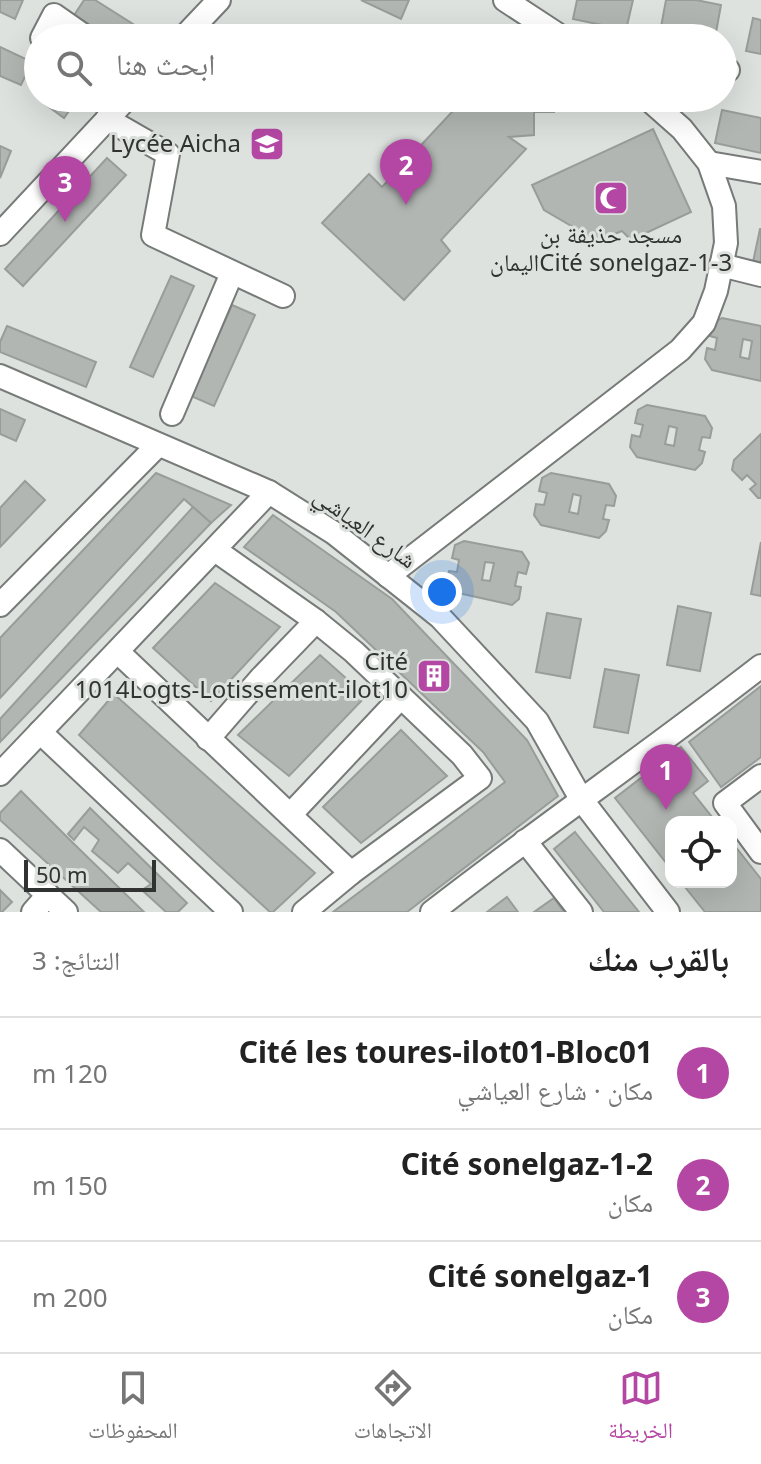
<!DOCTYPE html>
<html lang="ar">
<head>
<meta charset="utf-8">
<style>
  body { margin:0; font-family:"Noto Sans","Noto Naskh Arabic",sans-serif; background:#f2f2f2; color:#222; direction:rtl }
  .controls { position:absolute; right:24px; bottom:24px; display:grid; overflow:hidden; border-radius:16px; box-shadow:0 8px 32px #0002 }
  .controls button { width:72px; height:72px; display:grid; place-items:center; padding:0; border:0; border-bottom:2px solid #e0e0e0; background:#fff; color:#222; font:40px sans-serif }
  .scale { position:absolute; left:24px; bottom:20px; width:132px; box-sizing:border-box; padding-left:8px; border:4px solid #313332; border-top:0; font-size:22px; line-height:28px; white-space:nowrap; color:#313332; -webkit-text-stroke:6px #dde2df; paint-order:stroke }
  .you { position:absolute; left:442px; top:592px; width:28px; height:28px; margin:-20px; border:6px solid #fff; border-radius:50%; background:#1a73e8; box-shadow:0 0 0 12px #1a73e833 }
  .badge { display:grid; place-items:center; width:52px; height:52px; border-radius:50%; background:#b547a4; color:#fff; font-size:26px; font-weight:700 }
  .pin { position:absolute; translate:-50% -66px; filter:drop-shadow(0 2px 4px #0008) }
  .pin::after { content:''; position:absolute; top:42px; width:28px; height:24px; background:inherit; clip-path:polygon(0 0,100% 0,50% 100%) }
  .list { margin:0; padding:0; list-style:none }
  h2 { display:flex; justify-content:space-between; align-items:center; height:104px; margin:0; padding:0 32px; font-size:34px }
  h2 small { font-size:26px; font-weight:400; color:#767676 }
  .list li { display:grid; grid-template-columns:52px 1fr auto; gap:24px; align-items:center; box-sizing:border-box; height:112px; padding:0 32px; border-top:2px solid #e0e0e0 }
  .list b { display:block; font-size:30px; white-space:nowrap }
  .list p { margin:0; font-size:26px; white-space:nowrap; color:#767676 }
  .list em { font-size:26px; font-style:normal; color:#767676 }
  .icon { flex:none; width:44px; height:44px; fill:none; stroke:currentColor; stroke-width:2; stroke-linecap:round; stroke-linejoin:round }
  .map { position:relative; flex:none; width:761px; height:912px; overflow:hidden; direction:ltr }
  .search { position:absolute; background:#fff; box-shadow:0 8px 32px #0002; left:24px; right:24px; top:24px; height:88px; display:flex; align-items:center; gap:20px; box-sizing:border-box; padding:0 28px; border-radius:44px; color:#767676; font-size:30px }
  .sheet { height:440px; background:#fff }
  nav { display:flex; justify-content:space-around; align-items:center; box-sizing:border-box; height:112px; border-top:2px solid #e0e0e0; background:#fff; font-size:22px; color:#767676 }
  nav a { display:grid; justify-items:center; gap:4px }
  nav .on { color:#b547a4 }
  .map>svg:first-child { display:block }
</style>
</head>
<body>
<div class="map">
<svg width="761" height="912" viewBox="0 0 761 912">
  <rect width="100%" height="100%" fill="#dde2df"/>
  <g fill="#b2b6b3" stroke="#989d9a" stroke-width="2" fill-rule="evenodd">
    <polygon points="0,0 23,0 15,19 0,12"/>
    <polygon points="84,0 95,0 133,24 123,38 106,38 73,17"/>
    <polygon points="361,0 409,0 401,19"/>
    <polygon points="577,0 633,0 626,30 573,19"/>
    <polygon points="666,0 696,0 721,5 715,38 661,27"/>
    <polygon points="753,18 761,20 761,54 746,51"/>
    <polygon points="0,47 32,62 21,85 0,76"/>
    <polygon points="50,98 78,98 64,118 45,104"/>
    <polygon points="465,98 473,98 478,101 478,98 554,98 554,112 534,112 534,135 509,137 526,149 441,240 450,251 404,300 322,223 369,174 382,187"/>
    <polygon points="722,110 761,118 761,153 715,143"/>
    <polygon points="653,129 691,212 631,240 622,231 597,241 544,210 532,185"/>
    <polygon points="0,146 11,151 0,178"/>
    <polygon points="107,158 126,175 23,286 5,269"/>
    <polygon points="760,229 761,229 761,264 753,262"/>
    <polygon points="171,276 194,286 153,377 130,367"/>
    <polygon points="232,305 255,315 214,406 191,396"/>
    <path d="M722 318 761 326V381L712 370 705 359 707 348 715 350 717 338 710 336 713 323ZM743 339 752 341 749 359 740 357Z"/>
    <polygon points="7,326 96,362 86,387 0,352 0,342"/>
    <path d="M647 405 705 416 712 428 710 438 702 437 699 450 705 452 702 463 695 470 637 457 630 447 632 435 640 437 643 425 635 423 638 410ZM669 426 677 428 674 446 665 444Z"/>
    <polygon points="0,409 25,420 16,441 0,434"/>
    <polygon points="761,434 761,498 758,498 750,489 756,484 747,475 742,480 732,470 734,460"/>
    <polygon points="156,473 231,505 211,523 184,499 0,698 0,638"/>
    <path d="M551 473 609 484 616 496 614 506 606 505 603 519 609 520 606 531 599 538 541 525 534 515 536 504 544 505 547 493 539 491 542 478ZM573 494 581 496 578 514 569 512Z"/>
    <polygon points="25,481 45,500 0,547 0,508"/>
    <polygon points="193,507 211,523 0,742 0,719"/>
    <polygon points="273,515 392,599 527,740 558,796 407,912 333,912 505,782 483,752 336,612 244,547"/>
    <path d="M464 541 522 552 529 563 526 574 518 572 515 586 521 587 519 599 512 605 454 592 447 582 449 571 457 572 459 560 452 558 455 545ZM485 562 494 563 490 581 482 580Z"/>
    <polygon points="761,542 761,596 751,594"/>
    <polygon points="215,583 280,627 211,701 153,648"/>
    <polygon points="678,606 711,613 700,671 667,665"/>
    <polygon points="547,613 581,619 570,678 536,672"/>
    <polygon points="320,655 366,696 289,776 238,735"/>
    <polygon points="605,669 639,675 628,733 594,727"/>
    <polygon points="761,686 761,757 721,787 689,742"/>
    <polygon points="114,694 315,873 273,912 270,912 213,860 79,735"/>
    <polygon points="401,730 447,776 361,843 323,807"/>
    <polygon points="681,747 708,781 693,793 716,822 671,822 671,869 615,798"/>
    <polygon points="21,791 73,843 144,912 101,912 0,820 0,813"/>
    <polygon points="90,808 187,903 178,912 166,912 142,890 151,884 128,863 118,873 92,851 99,840 84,827 74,840 68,834"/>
    <polygon points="575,832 639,912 604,912 554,849"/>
    <polygon points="731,841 761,879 761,912 705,912 681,882 731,882"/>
    <polygon points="0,890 12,902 2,912 0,912"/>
    <polygon points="507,897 518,912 487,912"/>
    <polygon points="554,898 564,912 534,912"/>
  </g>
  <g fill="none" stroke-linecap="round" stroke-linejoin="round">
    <g stroke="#767a78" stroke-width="26">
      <g id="minor">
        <polyline points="505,0 563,38"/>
        <polyline points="42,38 54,15 87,38"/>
        <polyline points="183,38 219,0"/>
        <polyline points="723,69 728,70"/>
        <polyline points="107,119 168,154 153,235 283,296"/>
        <polyline points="709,163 761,172"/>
        <polyline points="0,234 127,98"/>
        <polyline points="721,265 761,275"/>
        <polyline points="0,376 269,492 334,533 440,617 537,721 581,799 668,912"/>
        <polyline points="172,414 232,273"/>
        <polyline points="215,550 316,621 354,652 462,755 480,778 351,873 304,912"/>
        <polyline points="388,576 680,350 704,323 716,291 726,243 724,206 709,163 682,129 647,98"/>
        <polyline points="0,605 158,445"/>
        <polyline points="118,652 351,873"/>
        <polyline points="40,732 231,912"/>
        <polyline points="208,739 261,678 316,621"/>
        <polyline points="0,774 269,492"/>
        <polyline points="761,776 725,803 761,852"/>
        <polyline points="290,815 401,697"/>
        <polyline points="525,841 581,912"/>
        <polyline points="0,850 66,912"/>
        <polyline points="33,912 48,895"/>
        <path d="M432 912C540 828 653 750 761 666"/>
      </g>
    </g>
    <use href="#minor" stroke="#fff" stroke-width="22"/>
  </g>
  <defs>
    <g id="school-square" transform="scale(1.8)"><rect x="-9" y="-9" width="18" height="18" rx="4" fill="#b547a4" stroke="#dde2df"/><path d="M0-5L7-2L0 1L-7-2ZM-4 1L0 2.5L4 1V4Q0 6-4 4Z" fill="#fff"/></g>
    <g id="mosque-square" transform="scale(1.8)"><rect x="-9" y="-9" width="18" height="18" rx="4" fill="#b547a4" stroke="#dde2df"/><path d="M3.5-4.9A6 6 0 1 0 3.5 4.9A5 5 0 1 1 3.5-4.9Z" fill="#fff"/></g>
    <g id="building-square" transform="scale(1.8)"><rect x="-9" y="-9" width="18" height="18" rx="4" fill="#b547a4" stroke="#dde2df"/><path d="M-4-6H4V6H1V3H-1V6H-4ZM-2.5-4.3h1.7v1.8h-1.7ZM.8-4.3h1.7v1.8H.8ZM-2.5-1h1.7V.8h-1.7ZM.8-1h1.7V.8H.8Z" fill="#fff"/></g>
  </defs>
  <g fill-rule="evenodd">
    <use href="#school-square" x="267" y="144"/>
    <use href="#mosque-square" x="611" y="198"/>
    <use href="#building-square" x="434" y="676"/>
  </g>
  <g text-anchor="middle" stroke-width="6" stroke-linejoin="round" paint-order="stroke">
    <g font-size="24" fill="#313332" stroke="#dde2df" text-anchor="end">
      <text x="241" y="152">Lycée Aicha</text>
      <text x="611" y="243" text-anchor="middle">مسجد حذيفة بن<tspan x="611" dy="28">اليمانCité sonelgaz-1-3</tspan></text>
      <text x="408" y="670">Cité<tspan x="408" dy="28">1014Logts-Lotissement-ilot10</tspan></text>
    </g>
    <g font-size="24" fill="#313332" stroke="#dde2df">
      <text transform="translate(365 528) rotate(36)" y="8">شارع العياشي</text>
    </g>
  </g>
</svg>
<div class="controls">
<button><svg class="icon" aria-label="locate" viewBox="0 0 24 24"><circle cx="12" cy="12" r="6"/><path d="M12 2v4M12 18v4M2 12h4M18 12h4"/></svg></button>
</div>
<div class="scale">50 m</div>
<div class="you"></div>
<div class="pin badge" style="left:666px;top:810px">1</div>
<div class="pin badge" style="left:406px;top:205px">2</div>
<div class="pin badge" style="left:65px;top:222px">3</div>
<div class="search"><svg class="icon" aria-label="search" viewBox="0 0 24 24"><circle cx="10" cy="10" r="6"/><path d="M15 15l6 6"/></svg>ابحث هنا</div>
</div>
<section class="sheet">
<h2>بالقرب منك<small>النتائج: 3</small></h2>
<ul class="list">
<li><span class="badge">1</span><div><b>Cité les toures-ilot01-Bloc01</b><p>مكان · شارع العياشي</p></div><em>120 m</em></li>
<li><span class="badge">2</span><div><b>Cité sonelgaz-1-2</b><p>مكان</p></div><em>150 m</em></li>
<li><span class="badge">3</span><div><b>Cité sonelgaz-1</b><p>مكان</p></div><em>200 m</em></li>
</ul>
</section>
<nav>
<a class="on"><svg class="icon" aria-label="map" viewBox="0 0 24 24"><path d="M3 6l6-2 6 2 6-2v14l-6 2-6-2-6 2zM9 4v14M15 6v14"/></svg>الخريطة</a>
<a><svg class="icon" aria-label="directions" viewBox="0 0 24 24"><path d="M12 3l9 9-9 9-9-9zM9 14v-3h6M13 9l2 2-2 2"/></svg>الاتجاهات</a>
<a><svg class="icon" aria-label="saved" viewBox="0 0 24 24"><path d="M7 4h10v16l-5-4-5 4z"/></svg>المحفوظات</a>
</nav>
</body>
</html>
